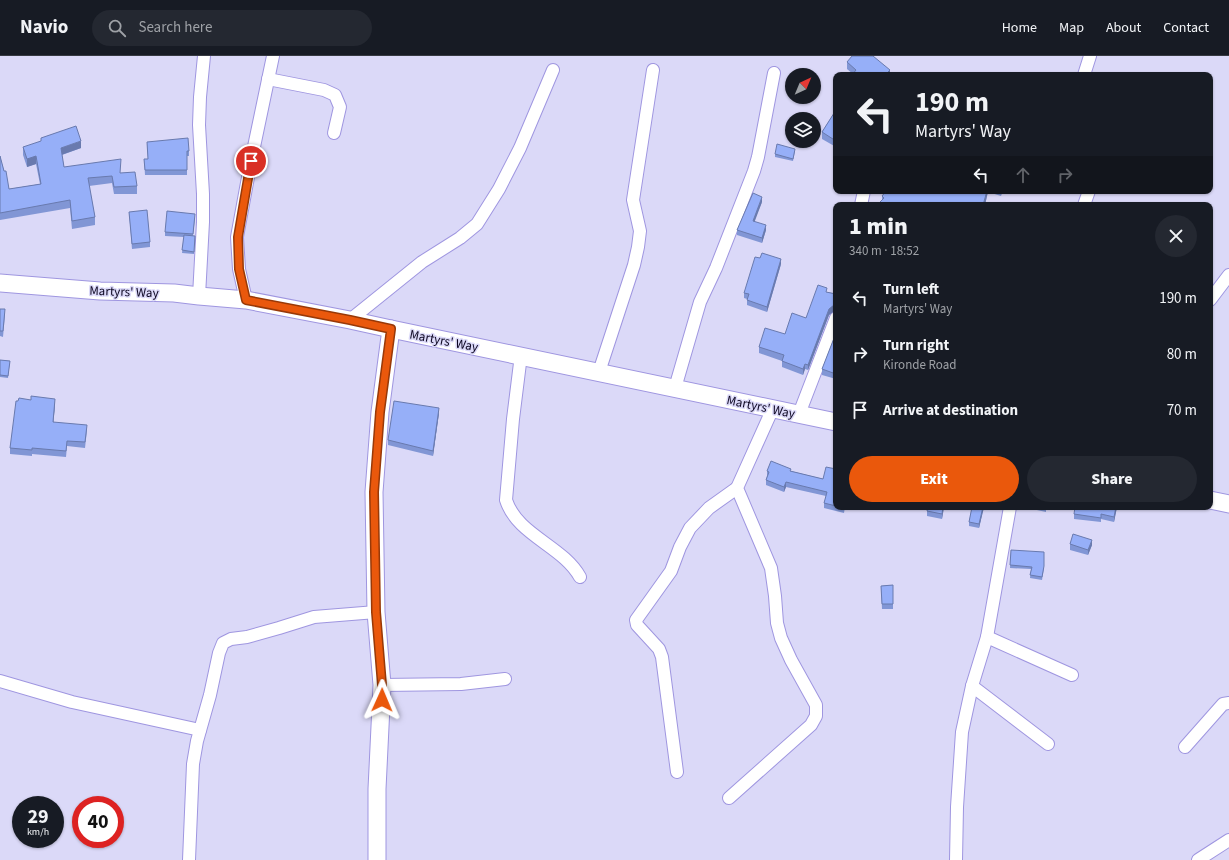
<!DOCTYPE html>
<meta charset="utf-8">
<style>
body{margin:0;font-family:"Source Sans 3",sans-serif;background:#242831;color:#f1f3f6;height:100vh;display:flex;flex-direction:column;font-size:15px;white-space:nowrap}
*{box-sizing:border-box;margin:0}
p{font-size:13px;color:#9ea1a6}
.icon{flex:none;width:22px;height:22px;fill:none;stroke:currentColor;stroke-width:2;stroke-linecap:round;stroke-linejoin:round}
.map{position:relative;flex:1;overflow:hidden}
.drawer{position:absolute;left:833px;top:146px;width:380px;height:308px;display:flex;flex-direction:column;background:#171b24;border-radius:8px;box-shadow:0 1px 3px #0004}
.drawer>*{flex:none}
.top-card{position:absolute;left:833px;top:16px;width:380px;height:122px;border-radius:8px;box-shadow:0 1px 3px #0004;background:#171b24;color:#f1f3f6;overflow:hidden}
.needle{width:26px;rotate:44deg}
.fabs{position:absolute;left:785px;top:12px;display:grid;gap:8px}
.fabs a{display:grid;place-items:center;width:36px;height:36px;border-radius:50%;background:#171b24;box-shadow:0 1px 3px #0004;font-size:20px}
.speed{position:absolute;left:12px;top:740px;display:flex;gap:8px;font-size:20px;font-weight:700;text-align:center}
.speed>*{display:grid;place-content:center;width:52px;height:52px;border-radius:50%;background:#171b24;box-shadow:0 1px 3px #0004;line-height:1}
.speed small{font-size:10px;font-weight:400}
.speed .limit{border:6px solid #d22;background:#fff;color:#111}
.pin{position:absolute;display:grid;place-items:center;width:34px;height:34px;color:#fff;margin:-17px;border:2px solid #fff;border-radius:50%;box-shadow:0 1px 4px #0007}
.me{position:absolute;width:44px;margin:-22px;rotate:1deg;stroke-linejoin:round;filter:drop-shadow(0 0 3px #0008)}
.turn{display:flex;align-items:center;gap:14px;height:84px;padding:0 16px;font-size:18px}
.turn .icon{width:52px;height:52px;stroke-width:2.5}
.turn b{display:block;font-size:28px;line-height:34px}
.lanes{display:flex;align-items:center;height:38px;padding:0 16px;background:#0003;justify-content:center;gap:20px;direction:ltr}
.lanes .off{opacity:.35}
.round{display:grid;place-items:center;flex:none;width:42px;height:42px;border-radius:21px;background:#242831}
.head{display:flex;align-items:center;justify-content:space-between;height:68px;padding:0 16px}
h1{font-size:24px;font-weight:800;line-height:30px}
.button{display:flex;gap:8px;margin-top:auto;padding:8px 16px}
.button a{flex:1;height:46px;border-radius:24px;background:#ea580c;color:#fff;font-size:16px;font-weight:800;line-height:46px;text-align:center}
.button a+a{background:#242831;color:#f1f3f6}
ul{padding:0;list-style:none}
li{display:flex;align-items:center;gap:12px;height:56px;padding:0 16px}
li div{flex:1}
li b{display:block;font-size:15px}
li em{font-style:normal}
header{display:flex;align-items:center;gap:24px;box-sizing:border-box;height:56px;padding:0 20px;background:#171b24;border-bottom:1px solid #363941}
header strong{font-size:19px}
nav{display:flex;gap:22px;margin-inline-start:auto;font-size:14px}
.search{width:280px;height:36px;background:#242831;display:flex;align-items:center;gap:10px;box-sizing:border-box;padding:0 14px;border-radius:22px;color:#9ea1a6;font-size:15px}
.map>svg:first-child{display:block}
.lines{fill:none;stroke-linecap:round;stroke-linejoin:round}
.street-casing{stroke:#9f96e0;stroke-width:14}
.secondary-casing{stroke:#9f96e0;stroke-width:19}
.street{stroke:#fff;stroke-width:12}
.secondary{stroke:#fff;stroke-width:17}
.wall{fill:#8196d5}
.shaded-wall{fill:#697aae}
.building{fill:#96aff8;stroke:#697aae}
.route-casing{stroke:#983908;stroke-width:10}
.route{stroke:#ea580c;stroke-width:7}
.labels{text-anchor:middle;stroke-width:3;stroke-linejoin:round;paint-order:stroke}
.street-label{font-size:13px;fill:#0c0621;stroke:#dbd9f8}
</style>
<header>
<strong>Navio</strong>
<div class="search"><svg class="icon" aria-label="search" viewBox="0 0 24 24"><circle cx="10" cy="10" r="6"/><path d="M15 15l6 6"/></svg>Search here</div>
<nav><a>Home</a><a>Map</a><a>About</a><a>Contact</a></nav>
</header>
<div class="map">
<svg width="1229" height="804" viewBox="0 0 1229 804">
<rect width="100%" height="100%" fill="#dbd9f8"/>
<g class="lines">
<defs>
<g id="street">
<path d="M1084,19L1090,0"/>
<path d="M268,23L324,34L335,39L340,51L334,77"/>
<path d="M861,149L864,135"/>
<path d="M1084,149L1089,135"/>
<path d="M199,240L203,166V138L199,69L200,41L204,0"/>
<path d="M246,244L239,213L237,181L251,105L273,0"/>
<path d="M1210,244L1229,219"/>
<path d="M350,264L422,206L460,182L477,168L499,133L520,92L553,14"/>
<path d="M521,299L513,363L506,444C517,479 563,490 580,521"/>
<path d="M599,316L634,209L638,191L640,175L633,144L653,14"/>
<path d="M675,332L700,246L716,212L754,115L758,101L774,17"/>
<path d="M799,358L836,262"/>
<path d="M987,581L1072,619"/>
<path d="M0,625L72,646L200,674"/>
<path d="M382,629L461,628L505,623"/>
<path d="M972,630L1048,688"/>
<path d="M1185,691L1223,648L1229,647"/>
<path d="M677,716L662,601L659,593L637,569L636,564L671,515L680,491L690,472L709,452L737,432"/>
<path d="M729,742L811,669L816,660V649L791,604L781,582L777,567L775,540L771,512L737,432L773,352"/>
<path d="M189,804L193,708L197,685L210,639L219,597L223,587L231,583L247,581L279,572L314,561L376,556"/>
<path d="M956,804L957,751L962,676L972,630L987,581L1010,451"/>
<path d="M1198,804L1229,784"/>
</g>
<g id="secondary">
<path d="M0,227L100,235L174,237L199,240L246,244L350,264L391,273L836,366"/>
<path d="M1210,444L1229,448"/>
<path d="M377,804V733L382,629L376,556L374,436L380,356L391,273"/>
</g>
</defs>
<use href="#street" class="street-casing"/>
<use href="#secondary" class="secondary-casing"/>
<use href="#street" class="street"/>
<use href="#secondary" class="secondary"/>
</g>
<g class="wall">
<path d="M847,6L890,19L853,18L847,13Z"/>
<path d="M836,37V47L835,46V39Z"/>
<path d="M836,54V91L822,83V76Z"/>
<path d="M147,86L189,95V100H187V119H145L144,103H148Z"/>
<path d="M23,91L81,92L62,99L64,111L121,117L137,130V138H114L112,127L89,130L95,161V169L72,173L70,152L0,164V100L9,133L40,128L36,108L27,111L23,99Z"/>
<path d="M795,95L793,105L775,101V98Z"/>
<path d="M886,135H1003L1001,140L988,136L985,149H878V148L882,144V140Z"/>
<path d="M762,146L754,165L766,174L762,187L737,179V174Z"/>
<path d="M129,156L150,186V191L132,193Z"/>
<path d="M195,162L193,180H195L194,198L182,197L184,181L165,180V176Z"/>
<path d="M781,208L767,256L747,249V243L744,242V237Z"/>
<path d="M827,236L836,238V255H834L829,259L808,314L805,313L803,319L782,311V305L759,297V291L785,278L806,262Z"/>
<path d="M0,253L5,258L3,281L0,280Z"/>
<path d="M836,277V323L822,319V313Z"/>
<path d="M0,304L10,305L8,322L0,321Z"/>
<path d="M55,349L53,366L87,374L85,392L67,390L66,401L32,398V400L10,398V392Z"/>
<path d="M439,357L433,400L388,389V384Z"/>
<path d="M836,413V451H845L844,457L824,452V447L826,440L786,431L784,436L766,429V424L767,420V415H791L823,423Z"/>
<path d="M944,451L942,463L927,460V455Z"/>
<path d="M972,451H984L979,472L969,470V466Z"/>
<path d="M1023,451H1046V456Z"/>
<path d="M1117,451L1114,466L1101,463V466L1074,463V458Z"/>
<path d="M1070,488L1092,489L1088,499L1070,494Z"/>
<path d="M1011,494L1044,512L1042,524L1030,522L1031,513L1010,512Z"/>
<path d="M893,529V553H882L881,530Z"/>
</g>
<g class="shaded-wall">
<path d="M890,14V19H885Z"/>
<path d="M81,85V92L61,99V92Z"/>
<path d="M36,100V108L27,111V103Z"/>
<path d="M987,135H988L985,149H983Z"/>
<path d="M762,141V146L753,170V165Z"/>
<path d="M766,169V174L762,187V182Z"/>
<path d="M781,203V208L767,256V251Z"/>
<path d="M834,249V255L829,259L808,314V309L829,253Z"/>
<path d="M805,308V313L803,319V313Z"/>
<path d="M55,343V349L53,371V366Z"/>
<path d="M439,352V357L433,400V395Z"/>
<path d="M786,426V431L784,436V431Z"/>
<path d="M943,451H944L942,463V458Z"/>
<path d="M983,451H984L979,472V468Z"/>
<path d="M1116,451H1117L1114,466V461Z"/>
<path d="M1092,484V489L1088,499V494Z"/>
</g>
<g class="building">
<path d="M852,0H873L890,14L885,19H852L856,14L847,6Z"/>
<path d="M836,54V85L822,76Z"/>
<path d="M76,70L81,85L61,92L64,111L121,103L120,117L135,116L137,130L114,131L112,120L88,122L95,161L72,165L70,144L0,157V100L4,115H6L9,133L41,128L36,100L27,103L23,91L41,85V82Z"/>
<path d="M188,82L189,95H187V114H145L144,103H148L147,86Z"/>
<path d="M777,88L795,93L793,103L775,98Z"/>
<path d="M886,135H987L983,149H879L878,148L884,142L882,140Z"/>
<path d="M753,137L762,141L753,165L766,169L762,182L737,174Z"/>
<path d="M147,154L150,186L132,188L129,156Z"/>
<path d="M167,155L195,158L193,178L165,176Z"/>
<path d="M184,179L195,180L194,196L182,194Z"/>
<path d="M762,197L781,203L767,251L747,244L749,238L744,237L755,201L760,202Z"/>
<path d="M818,229L827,232L826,236L836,238V249H834L829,253L808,309L805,308L803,313L782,305L784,299L759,291L765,272L785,278L792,257L806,262Z"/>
<path d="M0,253H5L3,275H0Z"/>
<path d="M836,277V318L822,313Z"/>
<path d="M0,304L10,305L8,320L0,319Z"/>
<path d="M31,340L55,343L53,366L87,369L85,386L67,385L66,395L32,392V394L10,392L16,345H18L19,342L31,344Z"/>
<path d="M394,345L439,352L433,395L388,384Z"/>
<path d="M771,405L791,413L790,415L823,423L826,411L836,413V450L824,447L827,436L786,426L784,431L766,424L769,416L767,415Z"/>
<path d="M928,451H943L942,458L927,455Z"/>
<path d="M972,451H983L979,468L969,466Z"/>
<path d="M1075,451H1116L1114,461L1101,458V462L1074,458Z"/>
<path d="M1073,478L1092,484L1088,494L1070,488Z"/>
<path d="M1011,494L1044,496V510L1042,521L1030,519L1032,511L1010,509Z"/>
<path d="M893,529V548H882L881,530Z"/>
</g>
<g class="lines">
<defs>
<path id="route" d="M251,105L238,181L239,213L246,244L350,264L391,273L380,356L374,436L376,556L382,629V644"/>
</defs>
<use href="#route" class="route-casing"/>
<use href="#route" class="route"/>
</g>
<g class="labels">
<g class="street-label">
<text transform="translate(124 235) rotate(2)" y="5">Martyrs' Way</text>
<text transform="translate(444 284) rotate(11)" y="5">Martyrs' Way</text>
<text transform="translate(761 350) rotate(12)" y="5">Martyrs' Way</text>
</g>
</g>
</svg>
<div class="fabs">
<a><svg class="needle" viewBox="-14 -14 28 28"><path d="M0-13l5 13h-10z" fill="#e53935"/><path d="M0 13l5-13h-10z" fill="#9ea1a6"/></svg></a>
<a><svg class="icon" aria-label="layers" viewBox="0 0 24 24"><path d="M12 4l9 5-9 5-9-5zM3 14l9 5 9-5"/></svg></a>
</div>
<div class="speed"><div>29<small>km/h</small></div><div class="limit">40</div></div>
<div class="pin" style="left:251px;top:105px;background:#d93025"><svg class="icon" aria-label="arrive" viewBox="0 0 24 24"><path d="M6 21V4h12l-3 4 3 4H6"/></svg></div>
<svg class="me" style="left:382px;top:644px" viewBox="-20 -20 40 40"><path d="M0-17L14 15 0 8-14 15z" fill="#ea580c" stroke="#fff" stroke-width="4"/></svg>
<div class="top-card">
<div class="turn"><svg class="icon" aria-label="left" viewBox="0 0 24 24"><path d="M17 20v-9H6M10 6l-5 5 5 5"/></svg><div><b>190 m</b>Martyrs' Way</div></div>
<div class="lanes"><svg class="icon" aria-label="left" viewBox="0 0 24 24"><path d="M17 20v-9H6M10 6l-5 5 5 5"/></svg><svg class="icon off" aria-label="ahead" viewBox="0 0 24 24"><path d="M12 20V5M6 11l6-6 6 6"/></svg><svg class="icon off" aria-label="right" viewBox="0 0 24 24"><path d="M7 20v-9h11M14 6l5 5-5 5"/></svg></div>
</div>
<section class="drawer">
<div class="head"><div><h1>1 min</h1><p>340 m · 18:52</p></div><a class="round"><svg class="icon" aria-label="close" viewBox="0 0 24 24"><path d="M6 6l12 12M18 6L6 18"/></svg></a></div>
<ul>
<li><svg class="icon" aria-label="left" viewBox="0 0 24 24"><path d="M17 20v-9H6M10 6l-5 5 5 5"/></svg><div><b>Turn left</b><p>Martyrs' Way</p></div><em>190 m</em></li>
<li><svg class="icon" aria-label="right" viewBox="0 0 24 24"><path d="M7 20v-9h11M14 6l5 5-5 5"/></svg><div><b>Turn right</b><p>Kironde Road</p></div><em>80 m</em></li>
<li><svg class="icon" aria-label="arrive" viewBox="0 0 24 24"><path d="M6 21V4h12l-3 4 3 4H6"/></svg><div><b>Arrive at destination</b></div><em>70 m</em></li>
</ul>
<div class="button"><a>Exit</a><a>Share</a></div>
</section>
</div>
